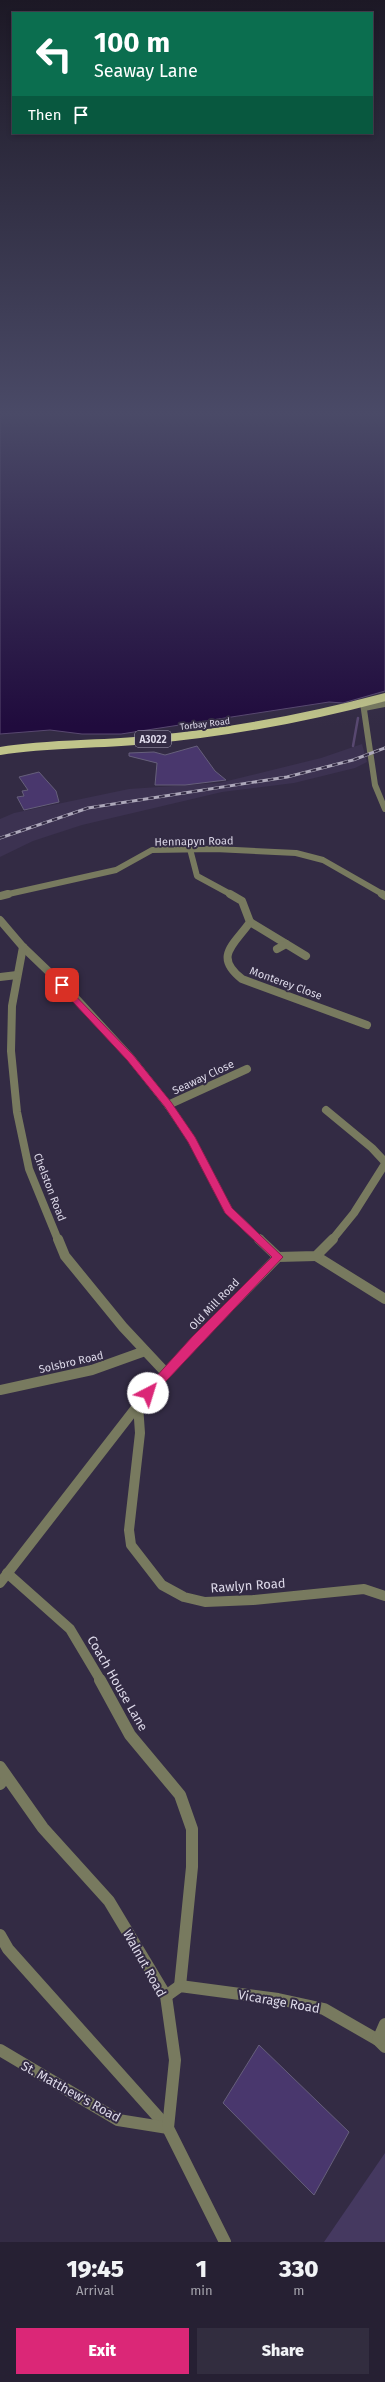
<!DOCTYPE html>
<style>
body{margin:0;font-family:"Fira Sans",sans-serif;background:#322d3f;color:#f1f3f6;height:100vh;display:flex;flex-direction:column;font-size:15px;white-space:nowrap}
*{box-sizing:border-box;margin:0}
p{font-size:13px;color:#a4a3ac}
.icon{flex:none;width:22px;height:22px;fill:none;stroke:currentColor;stroke-width:2;stroke-linecap:round;stroke-linejoin:round}
.map{position:relative;height:2242px;overflow:hidden}
.sheet{display:flex;flex-direction:column;background:#262033;flex:1}
.sheet>*{flex:none}
.guide{position:absolute;left:12px;top:12px;width:361px;height:122px;border-radius:0px;box-shadow:0 2px 6px #0003,0 0 0 1px #423e4e;background:#0b6e4f;color:#fff;overflow:hidden}
.pin{position:absolute;display:grid;place-items:center;width:34px;height:34px;color:#fff;margin:-17px;border-radius:8px;box-shadow:0 2px 6px #0006}
.me{position:absolute;width:44px;margin:-22px;rotate:40deg;stroke-linejoin:round;filter:drop-shadow(0 0 3px #0008)}
.turn{display:flex;align-items:center;gap:14px;height:84px;padding:0 16px;font-size:18px}
.turn .icon{width:52px;height:52px;stroke-width:2.5}
.turn b{display:block;font-size:28px;line-height:34px}
.then{display:flex;align-items:center;height:38px;padding:0 16px;background:#0003;gap:8px;font-size:15px}
.eta{display:flex;justify-content:space-evenly;align-items:center;height:68px;text-align:center}
.eta b{font-size:24px;font-weight:800;line-height:28px}
.button{display:flex;gap:8px;margin-top:auto;padding:8px 16px}
.button a{flex:1;height:46px;border-radius:0px;background:#db2777;color:#fff;font-size:16px;font-weight:800;line-height:46px;text-align:center}
.button a+a{background:#322d3f;color:#f1f3f6}
.map>svg:first-child{display:block}
.built{fill:#3c3251}
.green{fill:#453960}
.water{fill:#200b3d;stroke:#584870}
.lines{fill:none;stroke-linecap:round;stroke-linejoin:round}
.stream{stroke:#584870;stroke-width:2.5}
.building{fill:#49376d;stroke:#665f7b}
.minor-far3{stroke:#787a5f;stroke-width:6}
.minor-far2{stroke:#787a5f;stroke-width:8}
.minor-far1{stroke:#787a5f;stroke-width:10}
.minor{stroke:#787a5f;stroke-width:12}
.tertiary-far1{stroke:#787a5f;stroke-width:6}
.tertiary{stroke:#787a5f;stroke-width:12}
.primary{stroke:#c0c48a;stroke-width:8}
.rail-casing{stroke:#ada8ba;stroke-width:3}
.rail{stroke:#332b44;stroke-width:2;stroke-dasharray:5.5;stroke-linecap:butt}
.route{fill:#db2777;stroke:#8e194d}
.labels{text-anchor:middle;stroke-width:4;stroke-linejoin:round;paint-order:stroke}
.far-street-label{font-size:9px;fill:#dcd8e8;stroke:#332b44}
.shield{fill:#332b44;stroke:#a9a4b7;stroke-width:1}
.shield-label{font-size:10px;font-weight:bold;fill:#dcd8e8}
.street-label{font-size:11px;fill:#dcd8e8;stroke:#332b44}
.near-street-label{font-size:13px;fill:#dcd8e8;stroke:#332b44}
</style>
<div class="map">
<svg width="385" height="2242" viewBox="0 0 385 2242">
<rect width="100%" height="100%" fill="#332b44"/>
<path class="built" d="M362,744L367,762L355,768L294,783L222,792L82,825L33,841L0,857V819L14,813L129,789L219,783L321,758Z"/>
<path class="green" d="M385,2153V2242H324Z"/>
<path class="water" d="M0,413H385V691L343,703L329,702L121,734H82L50,730L0,734Z"/>
<g class="lines">
<path class="stream" d="M353,746L358,718"/>
</g>
<g class="building">
<path d="M197,746L215,771L226,780L185,785H155L157,763L129,756V753L154,752L165,755Z"/>
<path d="M39,772L56,791L59,802L24,810L17,797L24,796L22,791L28,790L19,777Z"/>
<path d="M259,2045L349,2132L314,2195L223,2103Z"/>
</g>
<g class="lines">
<g class="minor-far3">
<path d="M190,849L197,876L232,895"/>
<path d="M4,895L116,870L152,850L215,849L296,853L323,860L384,895"/>
</g>
<g class="minor-far2">
<path d="M230,894L242,901L250,922C234,945 213,956 242,979L367,1025"/>
<path d="M382,894L385,896"/>
<path d="M0,896L8,894"/>
<path d="M0,920L23,947L72,994L130,1057L168,1105L192,1140L229,1211L260,1240"/>
<path d="M250,922L306,956"/>
<path d="M23,947L12,1006L11,1051L17,1112L29,1169L58,1240"/>
<path d="M277,949L286,944"/>
<path d="M0,977L17,975"/>
<path d="M168,1105L247,1069"/>
<path d="M326,1110L372,1148L385,1162"/>
<path d="M332,1240L354,1213L385,1164"/>
</g>
<g class="minor-far1">
<path d="M58,1239L65,1256L123,1327L166,1373"/>
<path d="M259,1239L278,1257"/>
<path d="M316,1256L385,1299"/>
<path d="M0,1390L92,1370L145,1351"/>
<path d="M138,1405L140,1433L129,1530L131,1545L162,1585L184,1597L205,1602L253,1600L364,1589L385,1596"/>
<path d="M7,1573L70,1629L101,1681"/>
<path d="M0,1583L138,1405L196,1341L278,1257L316,1256L333,1239"/>
</g>
<g class="minor">
<path d="M100,1680L130,1735L180,1795L192,1829V1867L180,1986"/>
<path d="M0,1784L5,1777"/>
<path d="M0,1935L8,1949L168,2128"/>
<path d="M166,1996L180,1986L278,1999L324,2009L378,2040L385,2047"/>
<path d="M378,2040L385,2024"/>
<path d="M0,2050L118,2120L168,2128"/>
</g>
<g class="tertiary-far1">
<path d="M363,703L375,785L385,809"/>
<path d="M364,708L385,704"/>
</g>
<path class="tertiary" d="M0,1767L43,1828L109,1901L166,1996L175,2060L168,2128L225,2242"/>
<path class="primary" d="M0,751C48,743 97,745 146,740C227,733 306,718 385,697"/>
<defs>
<path id="rail" d="M0,838L88,808L287,777L353,760L385,748"/>
</defs>
<use href="#rail" class="rail-casing"/>
<use href="#rail" class="rail"/>
</g>
<linearGradient id="sky" x2="0" y2="1"><stop stop-color="#1c1825"/><stop offset="0.57" stop-color="#4a4a67"/><stop offset="1" stop-color="#4a4a67" stop-opacity="0"/></linearGradient>
<rect width="385" height="726" fill="url(#sky)"/>
<path class="route" d="M62,982L133,1055L171,1102L195,1137L232,1208L283,1257L152,1396L148,1398L145,1396V1389L192,1337L272,1257L225,1213L188,1142L165,1107L127,1060L59,987V983Z"/>
<g class="labels">
<g class="far-street-label">
<text transform="translate(205 724) rotate(-7)" y="3">Torbay Road</text>
</g>
<rect class="shield" x="135" y="731" width="36" height="16" rx="3"/>
<g class="shield-label">
<text x="153" y="743">A3022</text>
</g>
<g class="street-label">
<text transform="translate(194 841) rotate(-1)" y="4">Hennapyn Road</text>
<text transform="translate(286 983) rotate(20)" y="4">Monterey Close</text>
<text transform="translate(203 1077) rotate(-25)" y="4">Seaway Close</text>
<text transform="translate(50 1187) rotate(69)" y="4">Chelston Road</text>
<text transform="translate(214 1304) rotate(-46)" y="4">Old Mill Road</text>
<text transform="translate(71 1362) rotate(-13)" y="4">Solsbro Road</text>
</g>
<g class="near-street-label">
<text transform="translate(248 1585) rotate(-4)" y="5">Rawlyn Road</text>
<text transform="translate(118 1683) rotate(60)" y="5">Coach House Lane</text>
<text transform="translate(145 1963) rotate(61)" y="5">Walnut Road</text>
<text transform="translate(279 2001) rotate(10)" y="5">Vicarage Road</text>
<text transform="translate(71 2091) rotate(29)" y="5">St. Matthew's Road</text>
</g>
</g>
</svg>
<div class="pin" style="left:62px;top:985px;background:#d93025"><svg class="icon" aria-label="arrive" viewBox="0 0 24 24"><path d="M6 21V4h12l-3 4 3 4H6"/></svg></div>
<svg class="me" style="left:148px;top:1393px" viewBox="-20 -20 40 40"><circle r="19" fill="#fff"/><path d="M0-13L10 11 0 6-10 11z" fill="#db2777"/></svg>
<div class="guide">
<div class="turn"><svg class="icon" aria-label="left" viewBox="0 0 24 24"><path d="M17 20v-9H6M10 6l-5 5 5 5"/></svg><div><b>100 m</b>Seaway Lane</div></div>
<div class="then">Then<svg class="icon" aria-label="arrive" viewBox="0 0 24 24"><path d="M6 21V4h12l-3 4 3 4H6"/></svg></div>
</div>
</div>
<section class="sheet">
<div class="eta">
<div><b>19:45</b><p>Arrival</p></div>
<div><b>1</b><p>min</p></div>
<div><b>330</b><p>m</p></div>
</div>
<div class="button"><a>Exit</a><a>Share</a></div>
</section>
